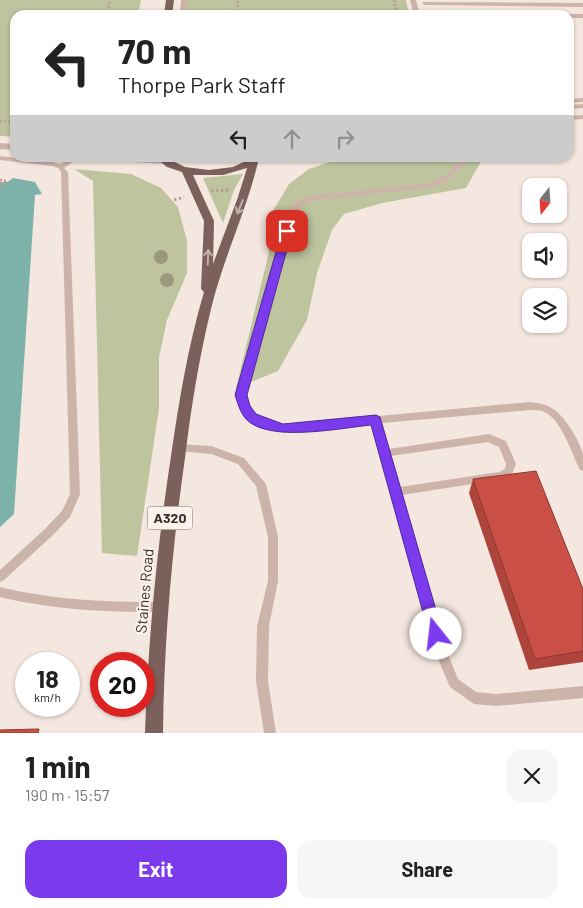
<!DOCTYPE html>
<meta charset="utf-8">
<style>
body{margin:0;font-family:Barlow,sans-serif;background:#f6f6f6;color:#222;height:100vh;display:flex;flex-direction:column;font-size:19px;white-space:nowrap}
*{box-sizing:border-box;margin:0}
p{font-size:16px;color:#767676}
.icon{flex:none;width:28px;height:28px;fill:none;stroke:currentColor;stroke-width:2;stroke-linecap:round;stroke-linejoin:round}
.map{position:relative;height:733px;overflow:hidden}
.side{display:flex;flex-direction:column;background:#fff;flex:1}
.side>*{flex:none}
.guide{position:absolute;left:10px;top:10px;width:564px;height:152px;border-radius:15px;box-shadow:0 1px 4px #0004;background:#fff;color:#222;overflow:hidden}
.needle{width:32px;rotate:197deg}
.fabs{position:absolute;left:522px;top:178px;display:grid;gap:10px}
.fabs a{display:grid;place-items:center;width:45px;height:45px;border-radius:10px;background:#fff;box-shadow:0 1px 4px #0004;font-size:25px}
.speed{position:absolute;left:15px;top:652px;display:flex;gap:10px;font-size:25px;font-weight:700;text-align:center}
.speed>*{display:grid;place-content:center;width:65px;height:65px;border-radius:50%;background:#fff;box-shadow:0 1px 4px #0004;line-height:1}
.speed small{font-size:12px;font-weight:400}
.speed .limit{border:8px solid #d22;background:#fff;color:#111}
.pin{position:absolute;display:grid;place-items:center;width:42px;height:42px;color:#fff;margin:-21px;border-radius:10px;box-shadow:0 2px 8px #0006}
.me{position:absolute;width:55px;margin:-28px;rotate:344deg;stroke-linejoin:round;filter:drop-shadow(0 0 4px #0008)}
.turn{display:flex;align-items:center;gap:18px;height:105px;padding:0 25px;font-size:22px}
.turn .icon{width:65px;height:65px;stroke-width:2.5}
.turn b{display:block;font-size:35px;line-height:42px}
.lanes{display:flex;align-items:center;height:48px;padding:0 25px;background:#0003;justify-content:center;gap:25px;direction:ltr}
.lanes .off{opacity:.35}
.round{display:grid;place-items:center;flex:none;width:52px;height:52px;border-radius:15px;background:#f6f6f6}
.summary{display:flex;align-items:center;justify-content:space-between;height:85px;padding:0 25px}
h1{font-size:30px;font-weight:700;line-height:38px}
.cta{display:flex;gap:10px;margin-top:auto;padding:10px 25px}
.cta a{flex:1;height:58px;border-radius:15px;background:#7c3aed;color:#fff;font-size:20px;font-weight:700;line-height:58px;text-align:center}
.cta a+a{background:#f6f6f6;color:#222}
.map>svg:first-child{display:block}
.green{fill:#bec49e}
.water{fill:#7db2ab}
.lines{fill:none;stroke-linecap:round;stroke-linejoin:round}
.path-far1{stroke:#b99e94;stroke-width:2.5;stroke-dasharray:2 2;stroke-linecap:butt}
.path{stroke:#b99e94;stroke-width:3;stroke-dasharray:2.5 2.5;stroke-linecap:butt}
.service{fill:#cdb4aa;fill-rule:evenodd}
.minor{fill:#cdb4aa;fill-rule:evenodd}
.primary{fill:#7c605b;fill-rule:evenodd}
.tree{fill:#9a997d}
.wall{fill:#ae453d}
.building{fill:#ca5047;stroke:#8d3832}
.oneway{stroke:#c2b0ab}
.route{fill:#7c3aed;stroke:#51269a}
.labels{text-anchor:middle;stroke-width:4;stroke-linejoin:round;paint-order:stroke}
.shield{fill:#fbf2ec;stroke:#746764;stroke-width:1}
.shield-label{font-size:14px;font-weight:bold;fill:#3a2c2a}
.street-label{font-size:15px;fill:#3a2c2a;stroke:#fbf2ec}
</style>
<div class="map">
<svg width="583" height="733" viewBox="0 0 583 733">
<rect width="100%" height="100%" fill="#f4e7df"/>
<g class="green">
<path d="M0,0H141L138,15H15V137L0,136Z"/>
<path d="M184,0H406L409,15H183Z"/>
<path d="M356,158H483L466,188L382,203L344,214L332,230L317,273L307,320L278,371L236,388L268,256L273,211L289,184L309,169L336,160Z"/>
<path d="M74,169L131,174L161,188L178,207L187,241V273L167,320L159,357V408L137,556L102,553L93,181Z"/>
<path d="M243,174L234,190L223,223L203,178Z"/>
</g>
<path class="water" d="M13,178L35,182L42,194L35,195L14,514L0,527V182H7Z"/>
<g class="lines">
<g class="path-far1">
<path d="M394,0L397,15"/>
<path d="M105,15L111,0"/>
<path d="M237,15L238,0"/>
<path d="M0,121L15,122"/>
<path d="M0,180L6,181L4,184"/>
</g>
<g class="path">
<path d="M0,189L4,183"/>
<path d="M211,191L229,190"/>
<path d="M174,200L184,197"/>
</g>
<g class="service">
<path d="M181,0H187L186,15H180Z"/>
<path d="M410,0H416L420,15H414Z"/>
<path d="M423,2L583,3V7L425,5L422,3Z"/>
<path d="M569,14H583V18H569V15H567Z"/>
<path d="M583,98V102L569,103V99Z"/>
<path d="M583,104V108L569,109V105Z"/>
<path d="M583,115V119L569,120V116Z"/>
<path d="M0,156L53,162L60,164L72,158H79L64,168L68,172L80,494L70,517L53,535L4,580L0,582V570L45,529L62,511L70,494L61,172L58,168L52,166L0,160Z"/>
<path d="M463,158H469C458,173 447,182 430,188L313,200L302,206L296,213L246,395C253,416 263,420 283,425L530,402C538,403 546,404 553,409C565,416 580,441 583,455C583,460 583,466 583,471L580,470C571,453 562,418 542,411C538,410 534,410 530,410L382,423L389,449L489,434L506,441L516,464L512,474L504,479L402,495L447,652L458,679L476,692L496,694L583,686V698L496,706L474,704L450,687L435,652L373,424L283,433L264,427L253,422L244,413L236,395L288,213L296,202L311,196L426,184L447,174ZM488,442L499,447L506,464L505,469L499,472L400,487L391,456Z"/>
<path d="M179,444L211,446L244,458L266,484L278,537V581L269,626L268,681L276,733H264L256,681L257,626L268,581V537L256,486L238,464L211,454L176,451L174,448L176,445Z"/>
<path d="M0,587C53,600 106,602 160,602L164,603L165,607L164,611L160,612C106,612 53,610 0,597Z"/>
</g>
<g class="minor">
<path d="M0,143L15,144V150L0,149Z"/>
<path d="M113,158L167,159L169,161L164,164L118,161Z"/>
</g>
<g class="primary">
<path d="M166,0H174L172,15H164Z"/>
<path d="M156,158H167L185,167L209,170L233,167L252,158H263L258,162C246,212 223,259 211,309C199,358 191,408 185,458C172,549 164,641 163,733H145C148,640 157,548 171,456C179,401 188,346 204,292L201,289L204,221L182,172L167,167ZM247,168L238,197L213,264L214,221L193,175H223Z"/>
</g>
</g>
<g class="tree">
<circle cx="161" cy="257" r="7"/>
<circle cx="167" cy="280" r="7"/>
</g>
<path class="wall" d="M473,479L583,589V662L529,670L469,493Z"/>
<g class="building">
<path d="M536,471L583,589V651L535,659L473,479Z"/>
<path d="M39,729L38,733H0V730Z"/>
</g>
<defs><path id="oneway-shaft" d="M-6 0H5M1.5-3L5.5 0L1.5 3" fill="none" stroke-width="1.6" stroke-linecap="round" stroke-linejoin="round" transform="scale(1.25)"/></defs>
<g class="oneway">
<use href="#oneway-shaft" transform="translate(240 207) rotate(112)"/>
<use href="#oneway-shaft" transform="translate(208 257) rotate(-88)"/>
</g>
<path class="route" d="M287,228L292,231L247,395L250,406L256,414L283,424L376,415L380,417L443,634L441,639L436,641L431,639L429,634L371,425C341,428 268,443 246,419C240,412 238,404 235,395L282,231Z"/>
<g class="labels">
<rect class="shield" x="147.5" y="506.5" width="45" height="23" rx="4"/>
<g class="shield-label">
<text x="170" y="523">A320</text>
</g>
<g class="street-label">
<text transform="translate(145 591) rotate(-85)" y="5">Staines Road</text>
</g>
</g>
</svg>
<div class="fabs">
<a><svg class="needle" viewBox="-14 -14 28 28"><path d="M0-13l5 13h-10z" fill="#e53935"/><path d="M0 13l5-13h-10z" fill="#767676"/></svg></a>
<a><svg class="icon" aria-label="sound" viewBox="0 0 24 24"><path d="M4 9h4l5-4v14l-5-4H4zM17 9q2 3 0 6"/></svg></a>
<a><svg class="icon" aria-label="layers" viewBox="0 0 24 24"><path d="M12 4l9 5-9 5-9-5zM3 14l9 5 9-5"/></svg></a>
</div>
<div class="speed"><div>18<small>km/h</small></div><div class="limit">20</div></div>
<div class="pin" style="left:287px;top:231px;background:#d93025"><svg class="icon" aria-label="arrive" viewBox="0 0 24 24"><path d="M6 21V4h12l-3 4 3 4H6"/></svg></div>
<svg class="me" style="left:436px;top:634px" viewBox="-20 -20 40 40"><circle r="19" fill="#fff"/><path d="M0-13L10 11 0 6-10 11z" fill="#7c3aed"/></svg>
<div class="guide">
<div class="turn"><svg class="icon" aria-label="left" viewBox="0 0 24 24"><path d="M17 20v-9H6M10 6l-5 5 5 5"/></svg><div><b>70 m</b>Thorpe Park Staff</div></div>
<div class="lanes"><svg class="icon" aria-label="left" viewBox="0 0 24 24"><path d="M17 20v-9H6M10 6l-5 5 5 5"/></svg><svg class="icon off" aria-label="ahead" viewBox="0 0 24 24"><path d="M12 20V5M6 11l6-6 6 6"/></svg><svg class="icon off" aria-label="right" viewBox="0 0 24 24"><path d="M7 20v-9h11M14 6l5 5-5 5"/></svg></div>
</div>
</div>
<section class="side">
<div class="summary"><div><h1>1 min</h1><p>190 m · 15:57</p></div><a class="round"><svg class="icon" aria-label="close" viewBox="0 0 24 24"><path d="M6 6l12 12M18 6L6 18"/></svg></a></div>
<div class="cta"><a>Exit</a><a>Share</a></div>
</section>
